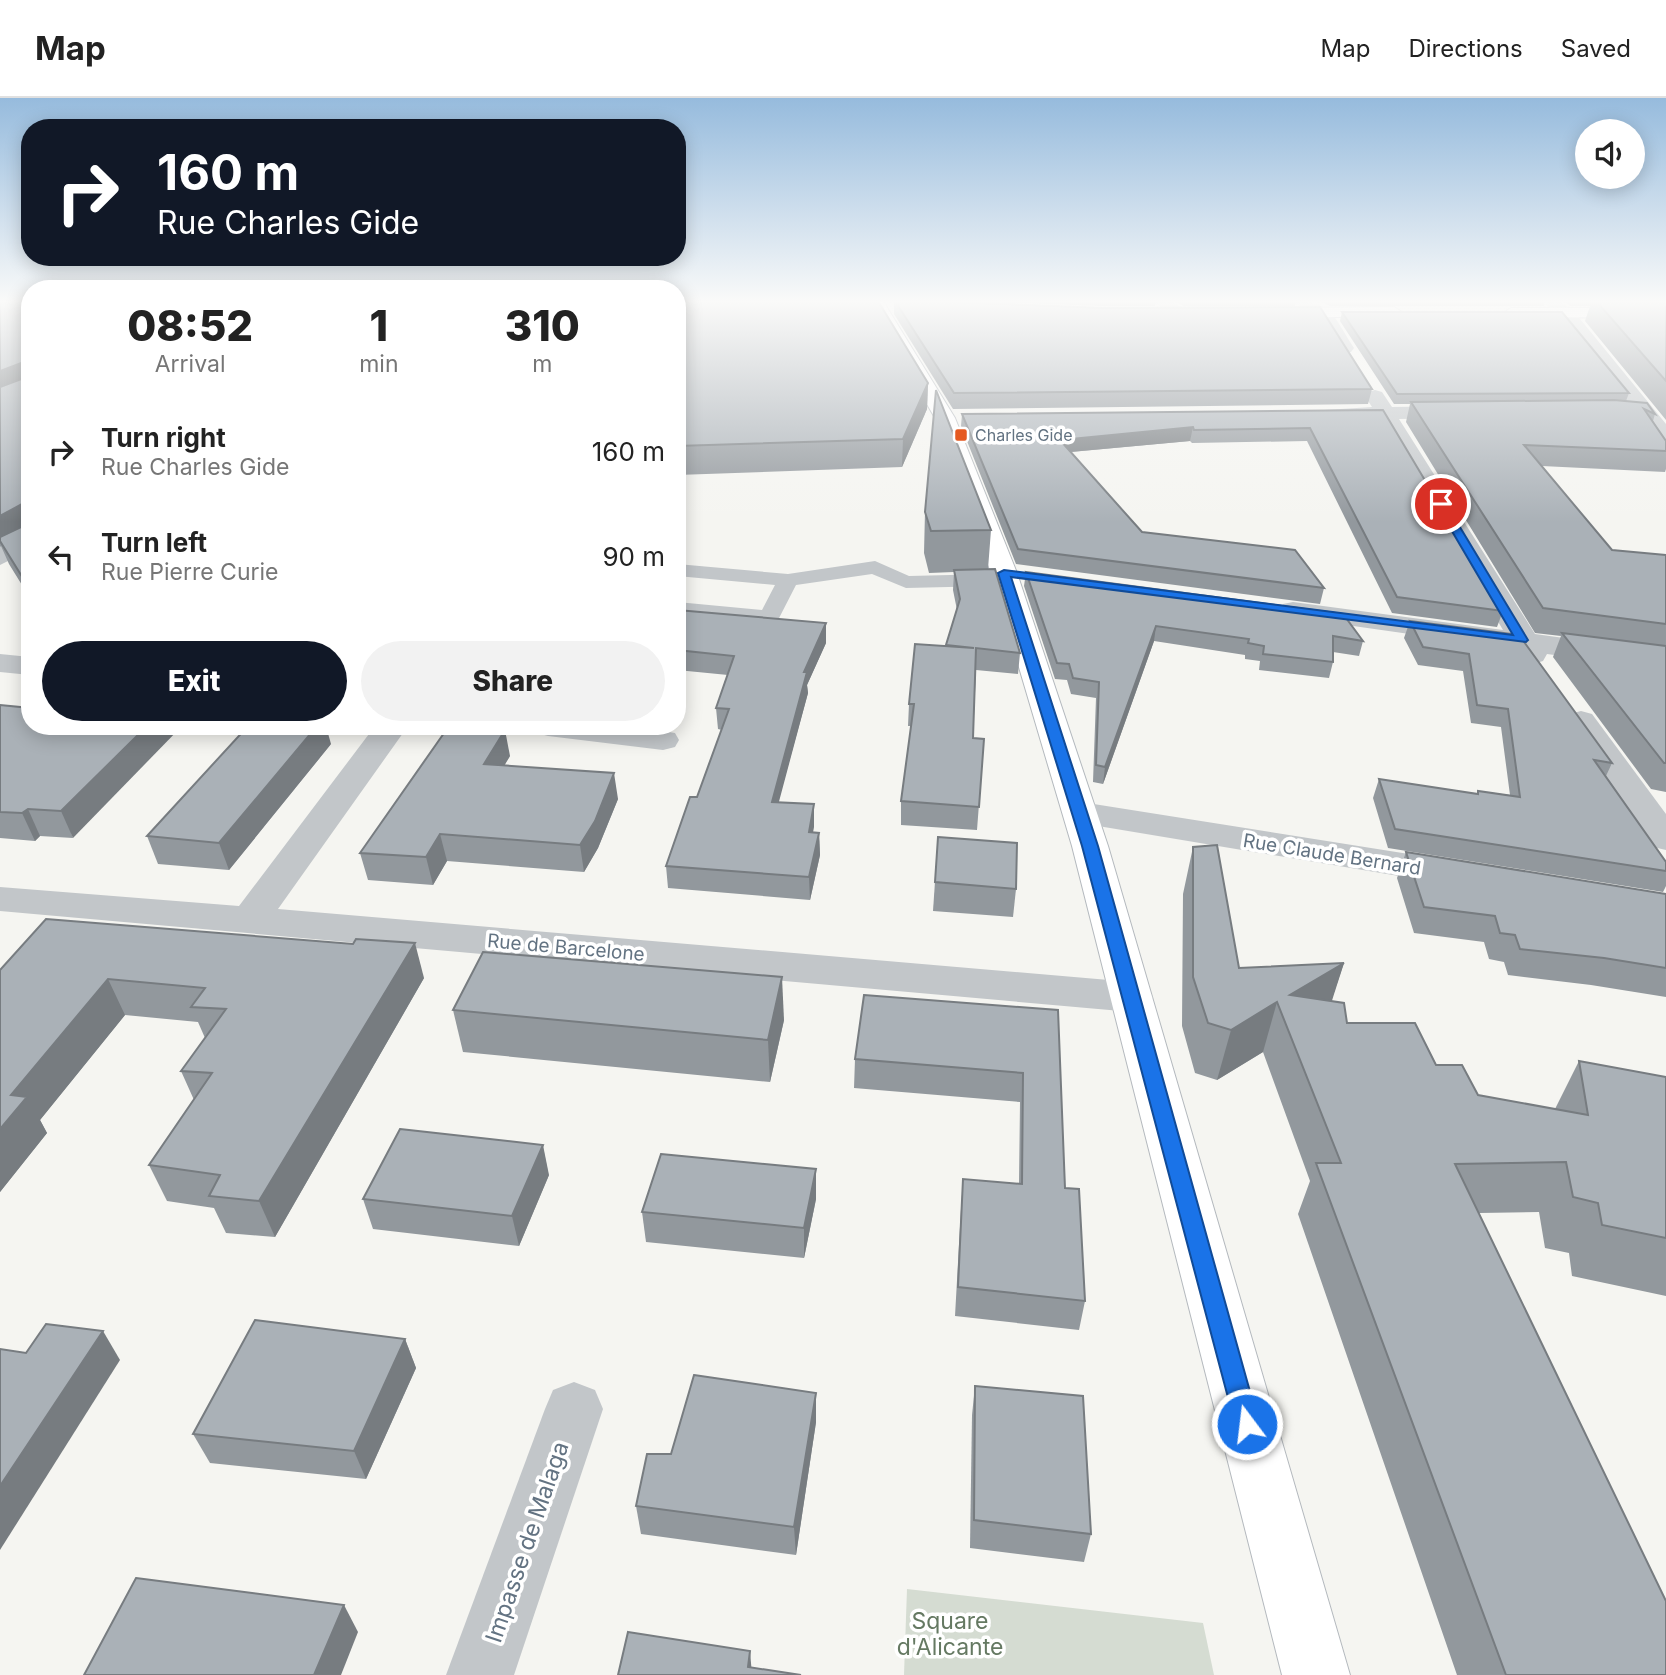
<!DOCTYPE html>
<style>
body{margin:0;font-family:Inter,sans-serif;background:#f2f2f2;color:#222;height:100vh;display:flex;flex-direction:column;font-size:26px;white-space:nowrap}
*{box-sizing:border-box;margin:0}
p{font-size:23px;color:#767676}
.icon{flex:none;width:38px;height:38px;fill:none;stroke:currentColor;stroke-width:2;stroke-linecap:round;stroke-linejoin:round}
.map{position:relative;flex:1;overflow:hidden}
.details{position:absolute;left:21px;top:182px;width:665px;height:455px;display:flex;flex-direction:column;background:#fff;border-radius:28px;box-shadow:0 4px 18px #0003}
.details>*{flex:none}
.banner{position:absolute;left:21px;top:21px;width:665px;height:147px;border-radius:28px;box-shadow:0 4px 18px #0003;background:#111827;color:#fff;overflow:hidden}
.fabs{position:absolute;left:1575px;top:21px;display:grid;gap:14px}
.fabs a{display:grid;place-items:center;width:70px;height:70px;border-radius:50%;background:#fff;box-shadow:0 4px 18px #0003;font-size:35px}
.pin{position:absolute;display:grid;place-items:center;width:60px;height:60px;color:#fff;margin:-30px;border:4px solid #fff;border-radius:50%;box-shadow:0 2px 7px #0007}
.me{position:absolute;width:77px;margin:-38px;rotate:345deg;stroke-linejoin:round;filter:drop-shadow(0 0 5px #0008)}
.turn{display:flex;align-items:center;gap:24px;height:147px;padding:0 21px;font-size:32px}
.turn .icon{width:91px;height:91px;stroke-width:2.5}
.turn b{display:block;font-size:49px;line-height:60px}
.eta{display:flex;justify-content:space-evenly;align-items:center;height:119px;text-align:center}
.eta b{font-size:42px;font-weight:800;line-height:49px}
.action{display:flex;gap:14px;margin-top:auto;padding:14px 21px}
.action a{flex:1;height:80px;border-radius:42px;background:#111827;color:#fff;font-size:28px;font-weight:800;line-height:80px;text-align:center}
.action a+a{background:#f2f2f2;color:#222}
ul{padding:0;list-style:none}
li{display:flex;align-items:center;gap:21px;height:105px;padding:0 21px}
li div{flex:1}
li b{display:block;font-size:26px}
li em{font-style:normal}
header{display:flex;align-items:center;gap:42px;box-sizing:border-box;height:98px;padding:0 35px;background:#fff;border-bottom:2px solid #e0e0e0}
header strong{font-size:33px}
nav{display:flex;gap:38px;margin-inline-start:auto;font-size:24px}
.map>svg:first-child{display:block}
.green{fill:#d5dcd2}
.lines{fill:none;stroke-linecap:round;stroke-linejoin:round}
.secondary-casing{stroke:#b4b9be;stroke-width:2}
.lane{fill:#c2c6c9;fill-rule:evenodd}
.street{fill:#c2c6c9;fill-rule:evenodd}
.secondary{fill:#fff;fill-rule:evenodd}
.wall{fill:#92989d}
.shaded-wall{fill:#777c80}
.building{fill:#aab1b7;stroke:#777c80;stroke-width:2}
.route{fill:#1a73e8;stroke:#114b97;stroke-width:2}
.poi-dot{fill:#e55920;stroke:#fff;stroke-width:2.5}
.labels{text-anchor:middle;stroke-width:7;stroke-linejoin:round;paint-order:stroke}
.far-poi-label{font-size:16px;fill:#637382;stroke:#fff;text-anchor:start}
.street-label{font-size:19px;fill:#637382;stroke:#fff}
.near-street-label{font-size:23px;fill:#637382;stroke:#fff}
.near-park-label{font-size:23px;fill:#657962;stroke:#fff}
</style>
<header>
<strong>Map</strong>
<nav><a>Map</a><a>Directions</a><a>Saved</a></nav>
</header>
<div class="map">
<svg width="1666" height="1577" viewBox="0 0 1666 1577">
<rect width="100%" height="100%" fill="#f5f5f1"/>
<path class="green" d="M907,1491L1203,1525L1214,1577H904Z"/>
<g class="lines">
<defs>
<g id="secondary">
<path d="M867,203H883L955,320L1017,475L1108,748L1350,1577H1282L1072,748L991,475L935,320Z"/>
<path d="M1394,209L1402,214L1400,218L1269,220L1261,215L1269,210Z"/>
<path d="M1511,210H1666V220L1505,219L1503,215Z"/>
</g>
</defs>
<use href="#secondary" class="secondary-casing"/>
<path class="lane" d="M875,463L909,478L991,476L998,478L1001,482L998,486L991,488L906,490L872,476L796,487L777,524L769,526L677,516V504L762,512L775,487L677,478V466L788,476Z"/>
<g class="street">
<path d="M1151,203H1172L1188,215L1180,220Z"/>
<path d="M1291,203C1333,203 1333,218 1354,250L1351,254H1339L1316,217Z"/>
<path d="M1543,203H1561L1576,216L1666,326V346L1658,345L1564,224Z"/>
<path d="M1375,292L1382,294L1392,309L1460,308L1467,310L1470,314L1467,318L1460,320L1399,321L1535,536L1666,554V572L1547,556L1543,563L1533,566L1523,563L1515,551L1283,518L1279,512L1283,506L1293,504L1503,532L1379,321L1332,322L1325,320L1322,316L1325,312L1372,309L1365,298L1368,294Z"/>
<path d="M30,433V452L0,467V448Z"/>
<path d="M0,556L30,559V577L0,574Z"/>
<path d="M1581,613L1592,616L1666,716V752L1653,749L1565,623L1570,616Z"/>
<path d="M375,628H408L278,811L1132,884L1147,889L1153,899L1147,909L1132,914L0,813V789L239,808Z"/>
<path d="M532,628H631L675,635L679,642L675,649L663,652L548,638L537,635Z"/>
<path d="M1081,704L1453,763L1466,767L1472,775L1466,783L1453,787L1068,723L1063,715L1068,707Z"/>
<path d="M574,1284L595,1292L603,1311L514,1577H446L545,1311L553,1292Z"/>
</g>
<use href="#secondary" class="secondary"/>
</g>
<g class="wall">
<path d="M0,203H30V500L9,466L1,448L0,449Z"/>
<path d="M677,203L928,285L927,311L902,369L677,377Z"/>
<path d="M894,203H931L1372,291L1368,306L953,311L894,216Z"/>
<path d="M967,203H1156L1155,208H1100Z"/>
<path d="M1176,203H1296L1295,208H1183Z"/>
<path d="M1320,203H1545L1544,208H1330Z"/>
<path d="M1565,203H1666V322L1585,223L1590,208H1570Z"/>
<path d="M1342,214L1629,295L1626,303L1655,316L1653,323L1666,343V371L1665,374L1542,368L1612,452L1666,457V694L1651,691L1553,559L1561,538L1535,535L1406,324L1410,306H1394L1340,223Z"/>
<path d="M1383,312L1503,513L1497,529L1392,515L1307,343L1192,345L1190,343L1071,354L1142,434L1324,490L1320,506L1016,466L961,328L962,316Z"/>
<path d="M925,414L991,432L988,471L1020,555L1018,576L976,572L973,640L984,641L977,732L901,727V703L911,628H908L909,606L946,548L957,512L953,492L954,474L929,475L924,455Z"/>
<path d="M1026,474L1363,543L1359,558L1333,554V564L1329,580L1259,572L1260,563L1245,561V557L1154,543L1103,686L1093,684L1096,600L1071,596L1067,582L1055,581L1024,488Z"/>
<path d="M677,512L826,525V545L807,587L808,595L778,704L814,706L813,734L819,735L820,757L810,802L668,790L666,768L697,699L722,632L718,631L716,610L728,577L677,572Z"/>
<path d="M1410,523L1519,537L1612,665L1606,678L1666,764V788L1663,794L1388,750L1373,700L1379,681L1477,696L1478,693L1510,697L1501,629L1471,625L1463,573L1418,567L1404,540Z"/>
<path d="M0,607L30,610L73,740L40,738L35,743L0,740Z"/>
<path d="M331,646L229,772L158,766L147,738Z"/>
<path d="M510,658L504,667L618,701L598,750L584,774L447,763L433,787L368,782L360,755Z"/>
<path d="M938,739L1016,791L1013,819L933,813Z"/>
<path d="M1193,749L1239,870L1344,865L1331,903L1347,925L1436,967L1478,997L1555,1011L1579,963L1666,979V1198L1572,1178L1569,1155L1545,1150L1539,1114L1479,1115L1666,1577H1457L1298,1116L1310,1083L1263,954L1217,982L1195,975L1182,928L1183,796Z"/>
<path d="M1406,754L1666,796V899L1591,887L1508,877L1504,864L1489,861L1484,844L1414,835L1397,780Z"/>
<path d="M0,872L424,880L275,1139L226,1135L214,1110L167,1103L149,1067L194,1002L181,973L205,940L198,924L125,917L40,1022L47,1035L0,1094Z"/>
<path d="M453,912L784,922L770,984L463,954Z"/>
<path d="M1058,912L1065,1090L1085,1203L1079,1232L955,1218L961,1111L963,1081L1019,1086L1020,1004L854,990L855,961Z"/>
<path d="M549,1077L519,1148L373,1131L363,1101Z"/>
<path d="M816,1101L804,1160L646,1144L642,1114Z"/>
<path d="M405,1241L416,1270L366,1381L210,1365L193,1336Z"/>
<path d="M975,1288L1091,1436L1084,1464L970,1450L972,1317Z"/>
<path d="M816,1295V1324L796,1457L641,1436L636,1408Z"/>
</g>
<g class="shaded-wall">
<path d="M24,264L30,280L0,297V273Z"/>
<path d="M928,285L927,311L902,369L903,341Z"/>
<path d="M1193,329L1190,343L1059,355L1060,342Z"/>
<path d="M22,406L30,426L0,443V418Z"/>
<path d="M826,525V545L807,587L808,595L773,726L772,704L804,574Z"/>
<path d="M1156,528L1154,543L1103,686L1105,669Z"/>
<path d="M147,628H182L73,740L61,713Z"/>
<path d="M317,628H326L331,646L229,772L219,745Z"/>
<path d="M505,632L510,658L490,692L484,666Z"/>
<path d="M614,675L618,701L598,750L584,774L580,747Z"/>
<path d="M814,706V729L809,756V734Z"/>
<path d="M28,711L40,738L35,743L22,715Z"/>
<path d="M819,735L820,757L810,802L809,779Z"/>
<path d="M440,736L447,763L433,787L426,759Z"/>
<path d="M415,845L424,880L275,1139L259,1103Z"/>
<path d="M1344,865L1328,915L1290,897Z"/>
<path d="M782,879L784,922L770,984L768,942Z"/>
<path d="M108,881L125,917L40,1022L47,1035L0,1094V1031L11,997Z"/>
<path d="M1277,904L1263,954L1217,982L1231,932Z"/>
<path d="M543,1047L549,1077L519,1148L512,1118Z"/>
<path d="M816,1071V1101L804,1160V1130Z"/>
<path d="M103,1233L120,1262L0,1452V1388Z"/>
<path d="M405,1241L416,1270L366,1381L354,1353Z"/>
<path d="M816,1295V1324L796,1457L794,1429Z"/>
<path d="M344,1507L358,1534L341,1577H314Z"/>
<path d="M750,1553L752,1577L748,1569Z"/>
</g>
<g class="building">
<path d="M0,203H30V485H26L0,443V439L21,429L22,406L0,418V289L24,280V264L0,273Z"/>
<path d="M677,203H878L928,285L903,341L677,348Z"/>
<path d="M895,203H931L1102,210L1320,209L1372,291L954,295Z"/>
<path d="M1596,203H1666V283Z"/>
<path d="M1342,214H1562L1629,295L1397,296Z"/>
<path d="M936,292L991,432L931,433L925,414Z"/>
<path d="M1614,302L1647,305L1655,316L1644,311L1666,343V353L1524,347L1612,452L1666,457V526L1543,510L1411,304Z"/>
<path d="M1383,312L1503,513L1397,499L1310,330L1194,332L1193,329L1060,342L1142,434L1295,452L1324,490L1018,451L962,316Z"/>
<path d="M995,471L1020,555L976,550L973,640L984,641L979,709L901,703L914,606H909L915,546L974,550L946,547L960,501L954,472Z"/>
<path d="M1026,474L1343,516L1363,543L1333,538V564L1263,556L1264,548L1248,545L1249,541L1156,528L1105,669L1096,667L1099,584L1073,580L1069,566L1057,565Z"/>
<path d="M677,512L826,525L804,574H807L772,704L814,706L809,734L819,735L809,779L666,768L690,699H697L729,611L716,610L734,558L677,552Z"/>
<path d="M1410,523L1519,537L1612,665L1594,662L1666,764V773L1395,731L1379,681L1478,696V693L1520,699L1508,611L1477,607L1469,556L1423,549Z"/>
<path d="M1562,535L1666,548V665H1664Z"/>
<path d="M0,607L30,610V628H147L61,713L28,711L22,715L0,714Z"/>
<path d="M248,628H317L219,745L147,738Z"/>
<path d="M449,628L505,632L484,666L614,675L595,723L580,747L440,736L426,759L360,755Z"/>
<path d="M938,739L1017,745L1016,791L935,784Z"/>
<path d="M1217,747L1239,870L1344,865L1290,897L1344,905L1347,925H1415L1436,967H1462L1478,997L1588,1017L1579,963L1666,979V1140L1602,1127L1598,1105L1573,1099L1566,1064L1455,1066L1666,1503V1577H1506L1316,1065H1341L1277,904L1231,932L1208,925L1193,879V749Z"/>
<path d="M1406,754L1666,796V870L1604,860L1520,851L1515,837L1500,835L1495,818L1424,809Z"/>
<path d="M46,821L353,846L356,841L415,845L259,1103L209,1098L220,1077L149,1067L212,975L181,973L226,911L191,909L205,890L108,881L11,997L27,999L0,1031V872Z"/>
<path d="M483,854L782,879L768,942L453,912Z"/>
<path d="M864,897L1058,912L1065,1090L1079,1091L1085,1203L958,1189L963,1081L1022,1086L1023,975L855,961Z"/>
<path d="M400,1031L543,1047L512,1118L363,1101Z"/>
<path d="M661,1056L816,1071L804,1130L642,1114Z"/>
<path d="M255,1222L405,1241L354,1353L193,1336Z"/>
<path d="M46,1226L103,1233L0,1388V1251L26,1255Z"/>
<path d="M694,1277L816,1295L794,1429L636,1408L647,1356H671Z"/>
<path d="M975,1288L1083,1298L1091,1436L974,1422Z"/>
<path d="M136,1480L344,1507L314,1577H84Z"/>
<path d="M628,1534L750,1553L748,1569L801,1577H618Z"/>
</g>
<linearGradient id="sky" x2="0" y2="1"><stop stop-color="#96bbdd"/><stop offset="0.48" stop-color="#fafaf9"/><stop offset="1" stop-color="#fafaf9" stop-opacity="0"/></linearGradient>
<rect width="1666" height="424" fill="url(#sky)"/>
<path class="route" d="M1441,403L1446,406L1528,542L1526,544L1011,479L1098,748L1259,1326L1255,1334L1247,1337L1238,1334L1235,1326L1082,748L998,475L1004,472L1513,537L1436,406Z"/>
<rect class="poi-dot" x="954" y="330" width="14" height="14" rx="3.5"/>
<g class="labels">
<g class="far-poi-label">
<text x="975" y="343">Charles Gide</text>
</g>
<g class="street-label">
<text transform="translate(1332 756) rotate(9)" y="7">Rue Claude Bernard</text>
<text transform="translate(566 849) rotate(5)" y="7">Rue de Barcelone</text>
</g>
<g class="near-street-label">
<text transform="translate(527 1444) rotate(-71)" y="8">Impasse de Malaga</text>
</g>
<g class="near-park-label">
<text x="950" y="1531">Square<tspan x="950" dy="26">d'Alicante</tspan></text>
</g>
</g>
</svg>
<div class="fabs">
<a><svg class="icon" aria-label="sound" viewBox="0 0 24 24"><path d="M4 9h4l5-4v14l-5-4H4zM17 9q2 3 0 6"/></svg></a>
</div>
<div class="pin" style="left:1441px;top:406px;background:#d93025"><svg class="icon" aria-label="arrive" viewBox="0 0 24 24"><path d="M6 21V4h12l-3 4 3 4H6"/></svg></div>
<svg class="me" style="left:1247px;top:1326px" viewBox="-20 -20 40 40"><circle r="17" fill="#1a73e8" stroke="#fff" stroke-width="3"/><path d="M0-11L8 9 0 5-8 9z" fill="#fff"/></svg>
<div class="banner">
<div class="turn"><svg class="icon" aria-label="right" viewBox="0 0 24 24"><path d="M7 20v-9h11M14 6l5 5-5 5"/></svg><div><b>160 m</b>Rue Charles Gide</div></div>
</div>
<section class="details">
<div class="eta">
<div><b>08:52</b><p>Arrival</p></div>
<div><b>1</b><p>min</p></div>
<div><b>310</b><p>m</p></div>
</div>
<ul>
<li><svg class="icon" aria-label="right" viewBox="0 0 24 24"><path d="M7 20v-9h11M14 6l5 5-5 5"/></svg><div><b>Turn right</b><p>Rue Charles Gide</p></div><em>160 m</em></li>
<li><svg class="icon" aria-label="left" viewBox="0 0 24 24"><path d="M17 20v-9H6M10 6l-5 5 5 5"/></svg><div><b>Turn left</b><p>Rue Pierre Curie</p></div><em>90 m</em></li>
</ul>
<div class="action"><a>Exit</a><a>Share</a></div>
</section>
</div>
